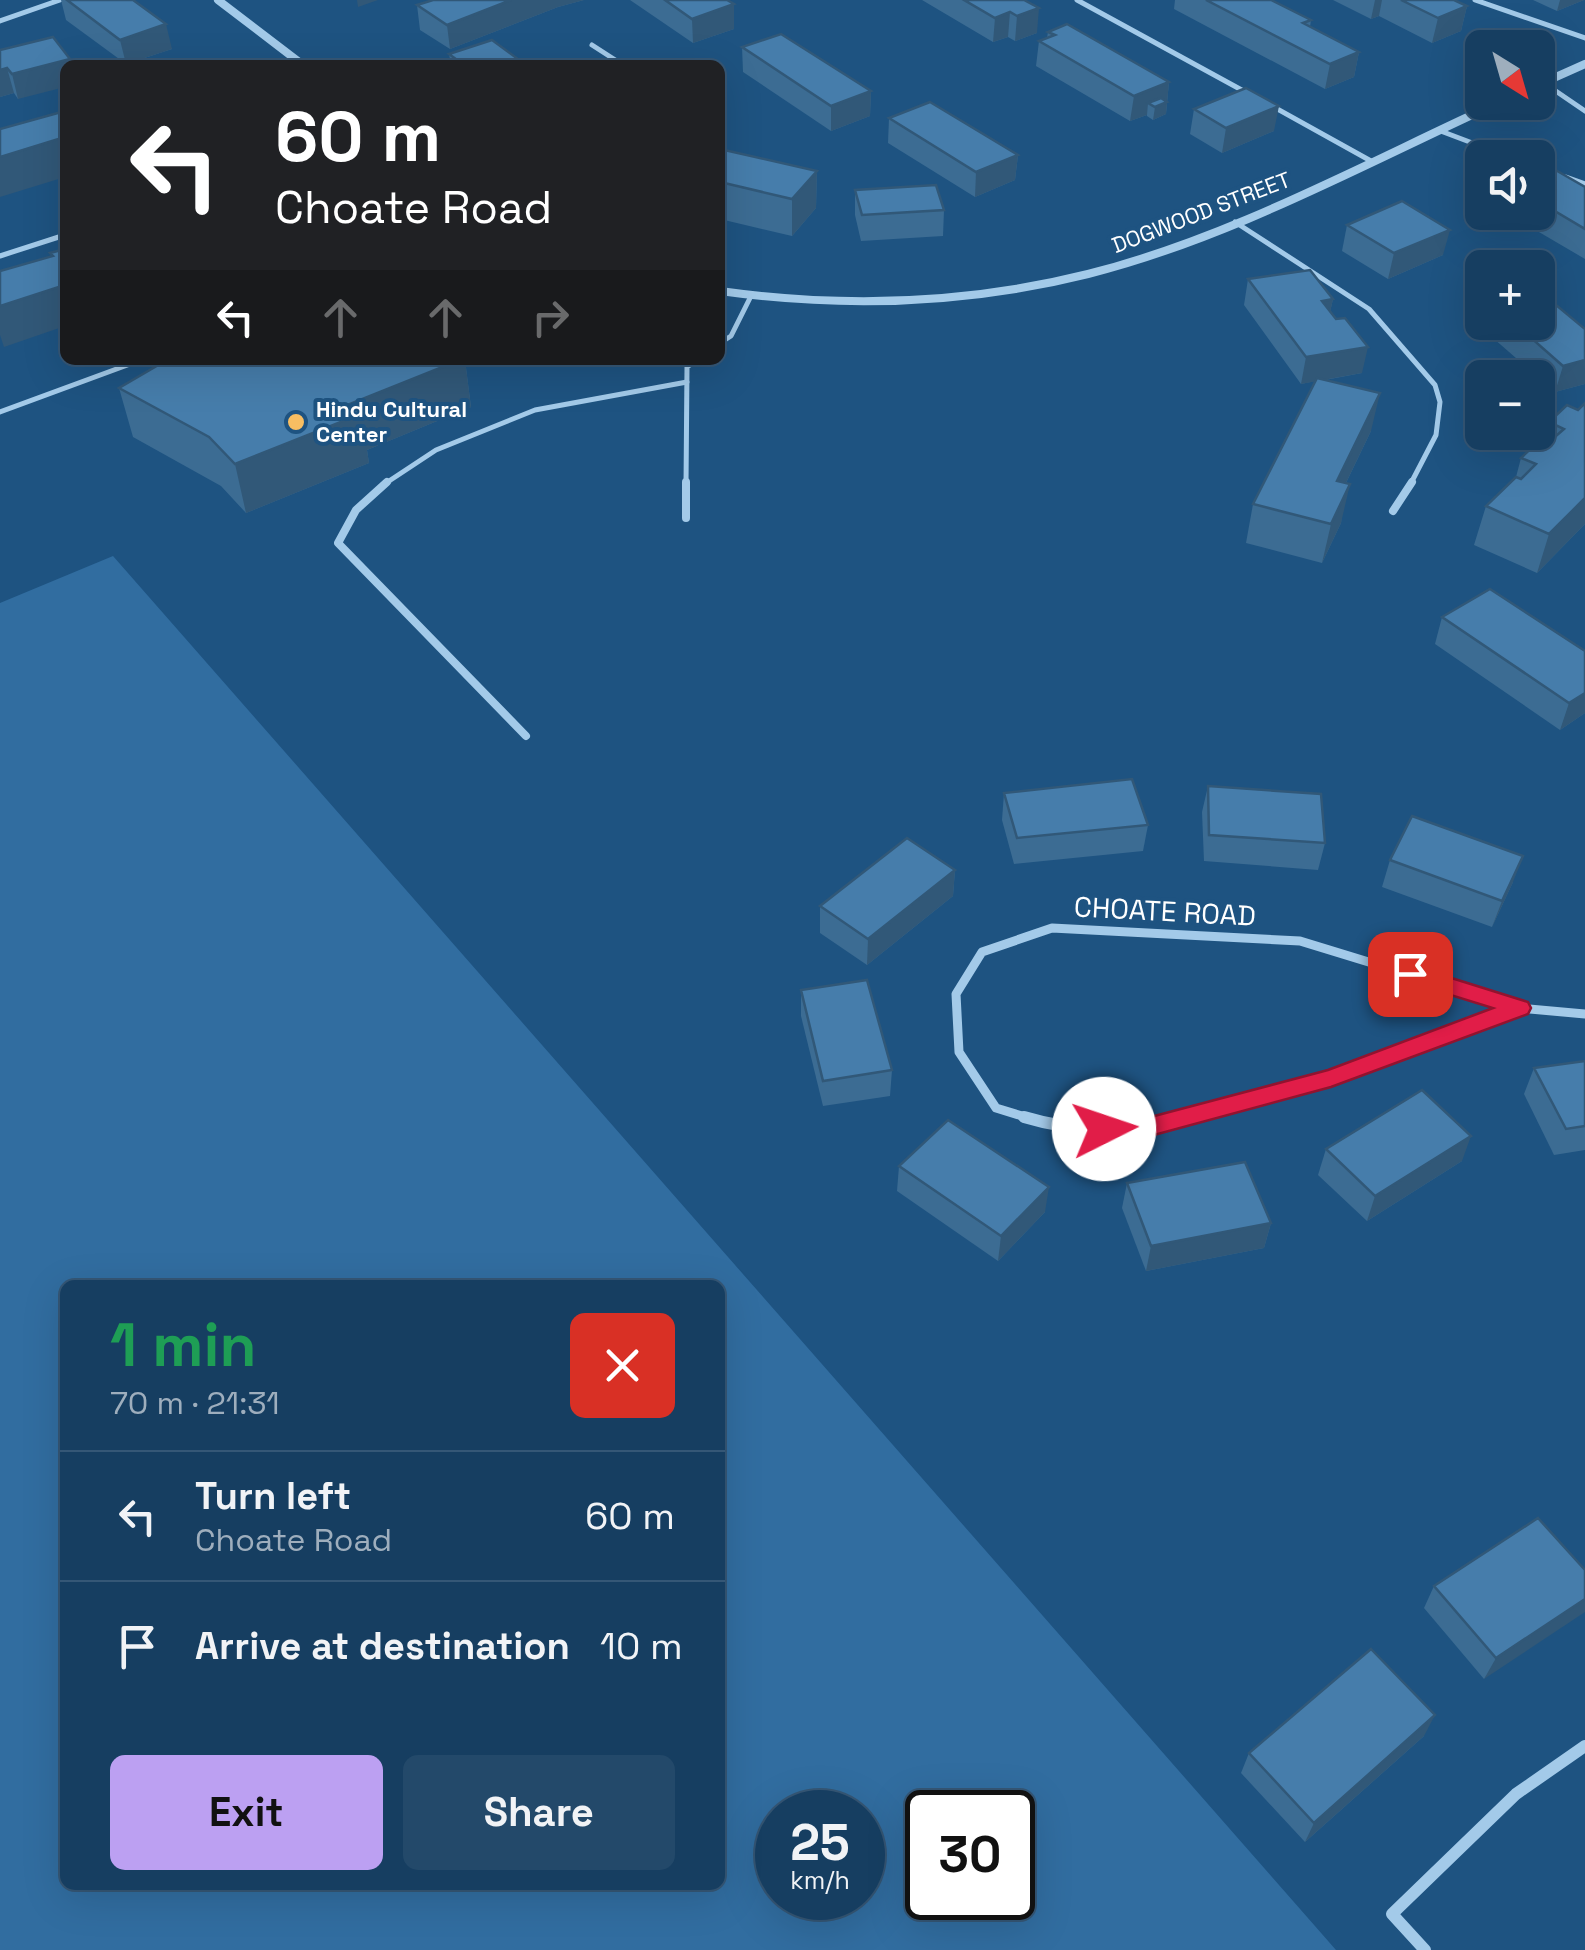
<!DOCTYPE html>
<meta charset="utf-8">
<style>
body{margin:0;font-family:"Space Grotesk",sans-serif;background:#23496a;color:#f1f3f6;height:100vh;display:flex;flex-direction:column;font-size:38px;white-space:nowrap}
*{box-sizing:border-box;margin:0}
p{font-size:32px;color:#9eaebd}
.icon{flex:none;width:55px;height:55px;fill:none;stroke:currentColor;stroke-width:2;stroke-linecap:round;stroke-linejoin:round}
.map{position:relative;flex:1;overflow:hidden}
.side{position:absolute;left:60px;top:1280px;width:665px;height:610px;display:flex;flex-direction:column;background:#163e61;border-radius:15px;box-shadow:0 10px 40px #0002,0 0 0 2px #355776}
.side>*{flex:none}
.top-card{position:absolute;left:60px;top:60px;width:665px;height:305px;border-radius:15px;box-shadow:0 10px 40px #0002,0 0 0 2px #355776;background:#202124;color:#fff;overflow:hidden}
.needle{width:65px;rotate:143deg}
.controls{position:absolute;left:1465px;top:30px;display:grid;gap:20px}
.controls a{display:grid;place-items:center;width:90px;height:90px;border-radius:15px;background:#163e61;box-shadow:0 10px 40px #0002,0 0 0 2px #355776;font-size:50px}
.speed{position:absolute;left:755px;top:1790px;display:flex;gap:20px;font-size:50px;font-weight:700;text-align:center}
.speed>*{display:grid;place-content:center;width:130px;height:130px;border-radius:50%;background:#163e61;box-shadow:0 10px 40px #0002,0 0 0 2px #355776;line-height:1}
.speed small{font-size:25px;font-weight:400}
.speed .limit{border:5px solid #111;border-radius:15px;background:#fff;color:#111}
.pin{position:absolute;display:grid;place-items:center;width:85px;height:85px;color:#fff;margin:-42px;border-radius:20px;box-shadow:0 5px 15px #0006}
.me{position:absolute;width:110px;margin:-55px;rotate:86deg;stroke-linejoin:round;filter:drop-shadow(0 0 8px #0008)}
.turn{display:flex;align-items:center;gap:35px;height:210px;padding:0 50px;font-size:45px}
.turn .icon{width:130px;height:130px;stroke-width:2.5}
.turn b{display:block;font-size:70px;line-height:85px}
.lanes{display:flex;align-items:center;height:95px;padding:0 50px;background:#0003;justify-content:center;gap:50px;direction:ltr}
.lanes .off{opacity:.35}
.round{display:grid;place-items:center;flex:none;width:105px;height:105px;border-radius:15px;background:#23496a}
.overview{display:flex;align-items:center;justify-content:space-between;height:170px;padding:0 50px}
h1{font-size:60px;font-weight:700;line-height:75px;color:#1e9e55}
.cta{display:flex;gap:20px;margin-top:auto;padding:20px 50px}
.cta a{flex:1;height:115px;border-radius:15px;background:#bca0f2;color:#111;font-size:40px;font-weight:700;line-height:115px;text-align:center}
.cta a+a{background:#23496a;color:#f1f3f6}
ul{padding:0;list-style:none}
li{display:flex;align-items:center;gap:30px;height:130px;padding:0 50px;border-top:2px solid #355776}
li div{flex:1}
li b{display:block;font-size:38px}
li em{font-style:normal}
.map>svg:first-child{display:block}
.green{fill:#316da0;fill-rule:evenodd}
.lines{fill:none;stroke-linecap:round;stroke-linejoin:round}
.service-far1{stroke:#a3cae9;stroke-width:5}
.service{stroke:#a3cae9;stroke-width:8}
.minor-far2{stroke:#a3cae9;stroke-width:8}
.minor-far1{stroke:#a3cae9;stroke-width:9}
.minor{stroke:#a3cae9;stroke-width:12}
.wall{fill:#3c6c93}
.shaded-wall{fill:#315878}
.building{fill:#467dab;stroke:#315878;stroke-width:2.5}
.route{fill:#e11d48;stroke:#92132f;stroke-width:2.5}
.poi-dot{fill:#f8be62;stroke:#1e5381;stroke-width:4}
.labels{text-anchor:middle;stroke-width:8;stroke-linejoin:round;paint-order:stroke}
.far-street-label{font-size:22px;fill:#fff;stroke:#1e5381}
.far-poi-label{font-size:22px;font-weight:bold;fill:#fff;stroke:#1e5381;text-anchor:start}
.street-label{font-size:28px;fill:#fff;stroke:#1e5381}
</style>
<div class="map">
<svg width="1585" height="1950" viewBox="0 0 1585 1950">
<rect width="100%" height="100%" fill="#1e5381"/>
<path class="green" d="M113,556L1336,1950H0V603ZM65,1285H720V1885H65ZM778,1812H862V1898H778ZM928,1812H1012V1898H928Z"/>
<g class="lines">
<g class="service-far1">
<path d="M1077,0L1249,94"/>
<path d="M1475,0L1585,38"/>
<path d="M0,21L60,0"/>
<path d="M592,45L623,65"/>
<path d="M1544,83L1585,111"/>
<path d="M1270,105L1371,161"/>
<path d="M1438,130L1512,158"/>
<path d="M1538,167L1553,172"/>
<path d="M1566,177L1585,184"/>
<path d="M1235,222L1369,309L1435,385L1440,402L1436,435L1410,485"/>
<path d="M0,256L65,235"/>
<path d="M720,343L731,336L751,296"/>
<path d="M0,412L141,360"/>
<path d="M383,485L436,450L535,410L687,382"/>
<path d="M686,485L687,367L697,360"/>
</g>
<g class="service">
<path d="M387,482L356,510L338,543L526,736"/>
<path d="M1393,511L1412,482"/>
<path d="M686,518V482"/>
</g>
<g class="minor-far2">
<path d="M218,0L303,65"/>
<path d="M1538,85L1585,64"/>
<path d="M720,291C842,308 968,304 1088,274C1231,238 1366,163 1500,102"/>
</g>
<g class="minor-far1">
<path d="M1519,1008L1585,1014"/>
<path d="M1032,1119L996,1108L959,1052L956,994L982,952L1052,928L1300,941L1519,1008"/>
<path d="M1180,1119L1331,1078L1519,1008"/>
</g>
<g class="minor">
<path d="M1024,1117C1080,1134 1132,1132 1189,1117"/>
<path d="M1425,1950L1392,1914L1516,1794L1585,1746"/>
</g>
</g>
<g class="wall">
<path d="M61,0H133L172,49L126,64L66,20Z"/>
<path d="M433,0H584L558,7L450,49L420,30L417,5Z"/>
<path d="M630,0H727L734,29L693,43Z"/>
<path d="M922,0H1024L1037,33L1015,41L1008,37L993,42Z"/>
<path d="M1175,0H1271L1311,20L1310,27L1359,52L1354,77L1325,89L1174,9Z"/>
<path d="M1333,0H1454L1467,6L1461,31L1432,43L1379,16L1371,19Z"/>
<path d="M1533,0H1584L1557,11Z"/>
<path d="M1048,32L1169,82L1166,114L1153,120L1147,116V115L1130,121L1036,66L1039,41L1047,38Z"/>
<path d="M742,47L871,91L870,116L831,131L743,72Z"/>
<path d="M0,50L70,59L18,99L14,93L0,97Z"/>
<path d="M449,54L526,65H451Z"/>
<path d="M1194,109L1274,131L1222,153L1190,134Z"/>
<path d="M889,118L1018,155L1015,180L975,197L888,143Z"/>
<path d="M720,149L817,171L816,208L792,236L720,219Z"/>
<path d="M1538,174L1585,187V259L1505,212H1538Z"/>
<path d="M855,190L944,210L943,236L861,241L855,215Z"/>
<path d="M1347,225L1443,255L1388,279L1342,251Z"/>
<path d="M1248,279L1333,299L1330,312L1362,373L1325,380L1371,431L1346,483L1341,523L1322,563L1246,543L1253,504L1315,381L1301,384L1244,305Z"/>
<path d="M1482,291V322H1538L1585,329V384L1555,392L1470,318L1477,292Z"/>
<path d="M167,360H465L471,407L367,450L369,463L246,513L221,486L133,437L119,388Z"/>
<path d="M1585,403V524L1537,573L1474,545L1486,506L1516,477L1521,458L1544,440L1549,422L1578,410Z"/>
<path d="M1442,617L1585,713L1560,730L1435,644Z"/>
<path d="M1208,786L1325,843L1318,870L1204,861L1202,812Z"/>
<path d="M1004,793L1148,825L1143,851L1014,864L1002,820Z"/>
<path d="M1390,860L1513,882L1492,927L1382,887Z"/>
<path d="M955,870L953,896L867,965L820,933V906Z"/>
<path d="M801,990L892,1070L890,1096L823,1106L801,1016Z"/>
<path d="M1585,1061V1150L1554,1155L1524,1094L1534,1068Z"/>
<path d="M1326,1149L1462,1161L1367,1221L1318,1175Z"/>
<path d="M899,1166L1045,1212L998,1261L897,1191Z"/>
<path d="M1127,1183L1271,1223L1264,1248L1146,1271L1122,1208Z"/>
<path d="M1585,1570L1484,1679L1424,1608L1434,1586Z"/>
<path d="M1424,1736L1305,1842L1241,1773L1249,1753Z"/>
</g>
<g class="shaded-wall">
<path d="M357,0H378L358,7Z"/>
<path d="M511,0H584L558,7L450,49L447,25Z"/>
<path d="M1375,0H1382L1379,16L1371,19Z"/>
<path d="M1560,0H1584L1557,11Z"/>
<path d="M734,4V29L693,43L692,19Z"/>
<path d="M1467,6L1461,31L1432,43L1438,18Z"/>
<path d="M1039,8L1037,33L1015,41L1017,16Z"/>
<path d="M1010,12L1008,37L993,42L995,18Z"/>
<path d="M166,24L172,49L126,64L120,40Z"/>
<path d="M1359,52L1354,77L1325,89L1330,64Z"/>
<path d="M70,59L72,65H65V87L18,99L12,74Z"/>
<path d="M7,68L14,93L0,97V70Z"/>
<path d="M1169,82L1166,114L1153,120L1155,107L1148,103L1147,115L1130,121L1134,96Z"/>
<path d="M871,91L870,116L831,131V106Z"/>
<path d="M1279,106L1274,131L1222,153L1226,128Z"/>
<path d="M65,137V177L0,197V157Z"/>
<path d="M1018,155L1015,180L975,197L976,172Z"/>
<path d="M817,171L816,208L792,236V199Z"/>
<path d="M1450,230L1443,255L1388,279L1394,253Z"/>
<path d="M65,285V326L4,347L0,335V306Z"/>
<path d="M1333,299L1327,326L1322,301Z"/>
<path d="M1368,347L1362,373L1301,384L1306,357Z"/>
<path d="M460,360H465L471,407L367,450L369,463L246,513L235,464L350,404Z"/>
<path d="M1585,360V384L1555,392L1563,366Z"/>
<path d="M1380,393L1371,431L1328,520L1337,481Z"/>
<path d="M1350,484L1341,523L1322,563L1331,524Z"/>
<path d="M1585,498V524L1537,573L1549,534Z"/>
<path d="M1585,693V713L1560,730L1569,703Z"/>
<path d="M1523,856L1513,882L1492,927L1502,901Z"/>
<path d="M955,870L953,896L867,965L868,939Z"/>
<path d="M1471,1136L1462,1161L1367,1221L1375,1196Z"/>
<path d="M1049,1187L1045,1212L998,1261L1001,1236Z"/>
<path d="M1271,1223L1264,1248L1146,1271L1151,1246Z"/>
<path d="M1585,1599V1612L1484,1679L1496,1658Z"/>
<path d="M1435,1715L1424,1736L1305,1842L1314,1823Z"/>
</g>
<g class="building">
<path d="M67,0H133L166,24L120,40Z"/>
<path d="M433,0H511L447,25L417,5Z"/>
<path d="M665,0H727L734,4L692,19Z"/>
<path d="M964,0H1024L1039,8L1017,16L1010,12L995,18Z"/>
<path d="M1206,0H1271L1311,20L1303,23L1359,52L1330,64Z"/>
<path d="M1401,0H1454L1467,6L1438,18Z"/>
<path d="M1067,24L1169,82L1134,96L1039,41L1055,35L1048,32Z"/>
<path d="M781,34L871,91L831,106L742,47Z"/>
<path d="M53,37L70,59L12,74L7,68L0,70V50Z"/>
<path d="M492,40L526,65H464L449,54Z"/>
<path d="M1246,88L1279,106L1226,128L1194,109Z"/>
<path d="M1161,98L1167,102L1155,107L1148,103Z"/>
<path d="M930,102L1018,155L976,172L889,118Z"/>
<path d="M65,111V137L0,157V129Z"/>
<path d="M720,149L817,171L792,199L720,182Z"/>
<path d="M1552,168L1585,187V229L1538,201V174Z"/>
<path d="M936,185L944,210L862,215L855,190Z"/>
<path d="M1402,201L1450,230L1394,253L1347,225Z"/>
<path d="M65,249V285L0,306V271L53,256L50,253Z"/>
<path d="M1310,270L1333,299L1322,301L1336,319L1345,318L1368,347L1306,357L1248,279Z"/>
<path d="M1538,290L1585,329V360L1563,366L1513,322H1538Z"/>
<path d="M167,360H460L350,404L361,414L235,464L209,437L119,388Z"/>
<path d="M1317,378L1380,393L1337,481L1350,484L1331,524L1253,504Z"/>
<path d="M1585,403V498L1549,534L1486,506L1516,477L1521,479L1536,464L1521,458L1541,439L1549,442L1564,429L1549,422L1567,405L1578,410Z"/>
<path d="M1490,589L1585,651V693L1569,703L1442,617Z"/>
<path d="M1132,779L1148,825L1017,838L1004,793Z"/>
<path d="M1208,786L1321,794L1325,843L1209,835Z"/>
<path d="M1412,816L1523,856L1502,901L1390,860Z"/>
<path d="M907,838L955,870L868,939L820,906Z"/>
<path d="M867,980L892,1070L823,1081L801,990Z"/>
<path d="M1585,1061V1126L1566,1129L1534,1068Z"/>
<path d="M1422,1090L1471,1136L1375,1196L1326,1149Z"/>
<path d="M948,1120L1049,1187L1001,1236L899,1166Z"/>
<path d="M1245,1162L1271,1223L1151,1246L1127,1183Z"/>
<path d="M1538,1518L1585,1570V1599L1496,1658L1434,1586Z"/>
<path d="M1371,1649L1435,1715L1314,1823L1249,1753Z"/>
</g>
<path class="route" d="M1410,965L1528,1002L1531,1008L1528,1014L1331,1087L1143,1138L1095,1136L1092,1129L1095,1122L1143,1119L1328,1070L1493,1008L1402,980L1398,974Z"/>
<circle class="poi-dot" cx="296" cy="422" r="10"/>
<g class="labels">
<g class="far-street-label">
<text transform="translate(1201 212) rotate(-21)" y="8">DOGWOOD STREET</text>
</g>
<g class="far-poi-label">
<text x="316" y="417">Hindu Cultural<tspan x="316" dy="25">Center</tspan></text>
</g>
<g class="street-label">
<text transform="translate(1165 911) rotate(3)" y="10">CHOATE ROAD</text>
</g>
</g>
</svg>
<div class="controls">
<a><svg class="needle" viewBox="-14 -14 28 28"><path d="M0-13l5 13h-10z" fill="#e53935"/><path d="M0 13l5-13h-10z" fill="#9eaebd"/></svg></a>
<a><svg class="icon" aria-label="sound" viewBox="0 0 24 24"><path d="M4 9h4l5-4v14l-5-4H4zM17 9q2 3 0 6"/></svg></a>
<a>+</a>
<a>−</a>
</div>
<div class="speed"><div>25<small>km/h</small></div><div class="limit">30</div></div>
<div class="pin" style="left:1410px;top:974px;background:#d93025"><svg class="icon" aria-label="arrive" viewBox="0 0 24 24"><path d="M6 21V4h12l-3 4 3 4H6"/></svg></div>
<svg class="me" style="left:1104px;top:1129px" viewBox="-20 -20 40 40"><circle r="19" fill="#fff"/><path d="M0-13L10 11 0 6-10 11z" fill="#e11d48"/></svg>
<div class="top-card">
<div class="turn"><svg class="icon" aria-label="left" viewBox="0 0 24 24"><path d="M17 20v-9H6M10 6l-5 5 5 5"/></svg><div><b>60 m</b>Choate Road</div></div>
<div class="lanes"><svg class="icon" aria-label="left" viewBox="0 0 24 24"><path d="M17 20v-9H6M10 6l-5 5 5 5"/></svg><svg class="icon off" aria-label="ahead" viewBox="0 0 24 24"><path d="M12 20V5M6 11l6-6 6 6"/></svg><svg class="icon off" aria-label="ahead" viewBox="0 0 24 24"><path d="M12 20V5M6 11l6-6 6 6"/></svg><svg class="icon off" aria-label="right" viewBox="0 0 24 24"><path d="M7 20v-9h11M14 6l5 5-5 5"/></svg></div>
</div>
<section class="side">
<div class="overview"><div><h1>1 min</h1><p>70 m · 21:31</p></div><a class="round" style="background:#d93025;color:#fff"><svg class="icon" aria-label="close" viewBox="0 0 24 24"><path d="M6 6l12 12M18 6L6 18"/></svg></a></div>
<ul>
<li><svg class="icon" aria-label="left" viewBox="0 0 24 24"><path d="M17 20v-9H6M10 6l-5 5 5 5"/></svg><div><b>Turn left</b><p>Choate Road</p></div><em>60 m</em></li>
<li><svg class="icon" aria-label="arrive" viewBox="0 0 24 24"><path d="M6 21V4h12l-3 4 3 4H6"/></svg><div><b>Arrive at destination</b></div><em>10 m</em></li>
</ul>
<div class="cta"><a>Exit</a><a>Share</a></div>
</section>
</div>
